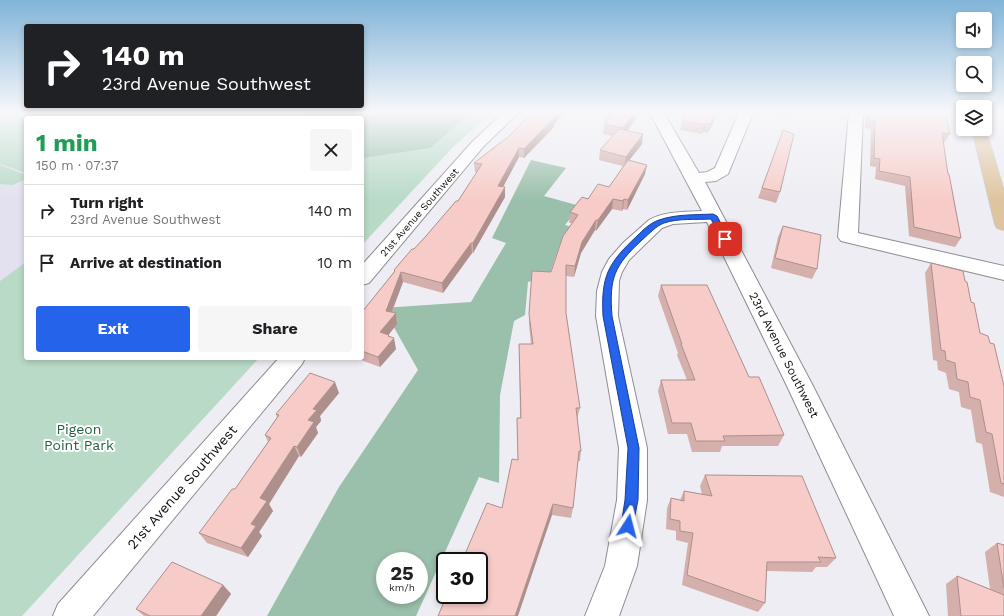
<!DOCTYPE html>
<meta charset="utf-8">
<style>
body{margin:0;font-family:"Work Sans",sans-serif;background:#f6f6f6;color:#202124;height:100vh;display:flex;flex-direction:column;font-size:15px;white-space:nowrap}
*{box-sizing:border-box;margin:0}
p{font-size:13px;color:#757577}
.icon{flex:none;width:22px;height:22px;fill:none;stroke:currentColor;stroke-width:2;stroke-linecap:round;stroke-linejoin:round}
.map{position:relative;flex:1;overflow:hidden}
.details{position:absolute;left:24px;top:116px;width:340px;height:244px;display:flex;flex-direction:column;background:#fff;border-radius:4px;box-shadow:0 2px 6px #0003}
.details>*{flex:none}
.top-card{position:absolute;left:24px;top:24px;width:340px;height:84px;border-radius:4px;box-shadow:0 2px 6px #0003;background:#202124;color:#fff;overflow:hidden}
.buttons{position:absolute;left:956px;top:12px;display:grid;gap:8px}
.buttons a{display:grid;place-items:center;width:36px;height:36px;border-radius:4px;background:#fff;box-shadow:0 2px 6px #0003;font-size:20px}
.speed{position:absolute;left:376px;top:552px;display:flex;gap:8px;font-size:20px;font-weight:700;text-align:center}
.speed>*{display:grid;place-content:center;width:52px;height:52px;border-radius:50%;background:#fff;box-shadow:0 2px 6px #0003;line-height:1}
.speed small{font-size:10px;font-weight:400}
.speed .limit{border:2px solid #111;border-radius:6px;background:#fff;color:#111}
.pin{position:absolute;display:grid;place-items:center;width:34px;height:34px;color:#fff;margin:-17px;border-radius:8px;box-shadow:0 2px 6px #0006}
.me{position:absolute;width:44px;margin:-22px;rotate:9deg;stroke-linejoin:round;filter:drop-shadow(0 0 3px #0008)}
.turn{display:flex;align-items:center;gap:14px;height:84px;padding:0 12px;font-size:18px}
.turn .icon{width:52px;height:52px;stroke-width:2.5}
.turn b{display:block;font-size:28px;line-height:34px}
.round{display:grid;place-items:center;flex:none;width:42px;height:42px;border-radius:4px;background:#f6f6f6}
.overview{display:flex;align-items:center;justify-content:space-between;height:68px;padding:0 12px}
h1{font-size:24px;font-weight:700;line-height:30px;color:#1e9e55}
.primary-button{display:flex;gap:8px;margin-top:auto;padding:8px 12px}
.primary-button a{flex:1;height:46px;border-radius:4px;background:#2563eb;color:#fff;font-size:16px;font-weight:700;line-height:46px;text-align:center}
.primary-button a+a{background:#f6f6f6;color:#202124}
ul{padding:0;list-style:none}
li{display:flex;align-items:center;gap:12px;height:52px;padding:0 12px;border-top:1px solid #e0e0e0}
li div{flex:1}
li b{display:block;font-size:15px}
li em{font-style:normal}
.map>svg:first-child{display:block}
.built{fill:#e3e1ef}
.green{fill:#b8dac7}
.forest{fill:#9abfaa;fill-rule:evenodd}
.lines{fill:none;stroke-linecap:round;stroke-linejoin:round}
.minor-casing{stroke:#8d8d93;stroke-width:2}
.major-casing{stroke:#cacacb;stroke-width:2}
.minor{fill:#fff;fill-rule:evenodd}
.major{fill:#dfc59f;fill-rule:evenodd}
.wall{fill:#d4afac}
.shaded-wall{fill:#ad8f8c}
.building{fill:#f7ccc8;stroke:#ad8f8c}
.route{fill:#2563eb;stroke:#184099}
.labels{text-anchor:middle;stroke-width:4;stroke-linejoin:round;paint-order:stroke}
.far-street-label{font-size:10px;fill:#101012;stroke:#fff}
.street-label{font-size:12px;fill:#101012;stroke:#fff}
.near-park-label{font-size:14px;fill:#236044;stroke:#fff}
.near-street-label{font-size:14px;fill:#101012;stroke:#fff}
</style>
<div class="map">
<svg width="1004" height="616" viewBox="0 0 1004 616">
<rect width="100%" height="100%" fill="#ededf3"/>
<path class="built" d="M0,164L26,173V262L0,281Z"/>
<g class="green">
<path d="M0,113H491L453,147L362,245V118H26V173L0,164Z"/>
<path d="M0,165L26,175V179L13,185L0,184Z"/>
<path d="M26,262V358H259L22,616H0V281Z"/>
</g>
<g class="forest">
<path d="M305,113H471L430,148L362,158V118H306Z"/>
<path d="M531,160L566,168L544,196L580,206L565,225L572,227L560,244L549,276L528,282L525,315L514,321L500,395L499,483L479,477L416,616H267L339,487L418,370L383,308L471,302L506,243L492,238ZM385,561H419V595H385Z"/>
</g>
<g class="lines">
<defs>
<g id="minor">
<path d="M503,113H518L483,147L369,283L362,285V265L473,141Z"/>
<path d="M650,113H664L699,173L707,172L715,168L739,113H753L728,174L716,181L705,182L813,386L929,616H894L787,386L707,222L673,224L662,228L629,260L622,272L619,281L618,316L647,448V500L637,566L619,616H585L605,566L617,500L619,448L596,316L597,291L602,272L609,259L623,243L649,220C664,211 685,212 702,211Z"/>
<path d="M849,113H863L858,233L1004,266V280L841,241L838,237Z"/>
<path d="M279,358H305L302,364L93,616H53L58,604Z"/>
</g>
<path id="major" d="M985,127L1004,191V230L997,228L995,224L972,129H985Z"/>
</defs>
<use href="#minor" class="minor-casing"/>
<use href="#major" class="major-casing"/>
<use href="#minor" class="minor"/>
<use href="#major" class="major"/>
</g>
<g class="wall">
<path d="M605,113H640L627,131L642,144L629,160L645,174L627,210L623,209L622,211L612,209L596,231L595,230L581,253L574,277L566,276V313L580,408L577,419L581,451L580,461H578L573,508L571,518L552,515L502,508L518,460L517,418H520L519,344H531L529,325V314L551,272L572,223H569L570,212L588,199L609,187L623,166L599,160L600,150L613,136L603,134L604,124L606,122L604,121Z"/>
<path d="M718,113L708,133L703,132L702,134L680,130L682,120Z"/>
<path d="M778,113H787L786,115Z"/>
<path d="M865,113H938L950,134L945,142H943L948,174L961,238L955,247L909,236L905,186L875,179L876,167L870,166L871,129L865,128Z"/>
<path d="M554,125V127L524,158L519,157L503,187L505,197L473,253H472L443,293L403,282L392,312L396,313L397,324L388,335L396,349L380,367L355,358H362V312L394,272V270L414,249L458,201L476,173L475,172L474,163L508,137Z"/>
<path d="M783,130L780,192L776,203L758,198Z"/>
<path d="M783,226L817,269L812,279L771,268L778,237Z"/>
<path d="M931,263L965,281L980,333L990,343L1004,386V497L990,492L982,444L976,442L971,410L961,407L959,392L949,389L946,373L938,370L937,361L933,360L925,273Z"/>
<path d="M661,285L749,377L784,435L778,446H722L720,452H692L687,434H668L658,391L661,380H687L677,355L678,353L658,296Z"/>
<path d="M339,393L320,416L321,421L316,427L318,433L301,457L299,456L269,504L273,511L259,532L262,536L248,557L207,543L199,533L235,489L268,442L265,435L277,417L276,414Z"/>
<path d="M705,475L836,558L827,567H816L812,572L767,571L765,603L758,612L682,585L688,543L676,540V531L666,529L667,508L671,498L680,500L684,491L702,494L700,486Z"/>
<path d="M997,543L1004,545V616H948L946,584L957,576L990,589L985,552Z"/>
<path d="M223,585L231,594L216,616H144L136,609Z"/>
</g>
<g class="shaded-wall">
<path d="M557,113H564L554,125V127L524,158V149Z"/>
<path d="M635,113H640L622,138L623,128Z"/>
<path d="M716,113H718L708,133L711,124Z"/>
<path d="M706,123L703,132L702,134L704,125Z"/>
<path d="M643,134L642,144L624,167L626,157Z"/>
<path d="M519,148V157L498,196V186Z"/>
<path d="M647,165L645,174L627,210L628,200Z"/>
<path d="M505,187V197L473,253V243Z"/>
<path d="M613,199L612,209L596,231L598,220Z"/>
<path d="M624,199L623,209L622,211L623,201Z"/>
<path d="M596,220L595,230L581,253L574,277L575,266L582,242Z"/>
<path d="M471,243L472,253L443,293L442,283Z"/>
<path d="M401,272L403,282L388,321L386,311Z"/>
<path d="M396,313L397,324L383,342L380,332Z"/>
<path d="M389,335L391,342L394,338L396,349L380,367L378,357Z"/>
<path d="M335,382L339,393L320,416L321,421L316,427L318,433L301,457L297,447L308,420L313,409Z"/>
<path d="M294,446L299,456L269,504L273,511L259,532L262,536L248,557L241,548L251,524L260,498Z"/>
<path d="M553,504L552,515L518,616H515Z"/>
<path d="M223,585L231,594L216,616H201Z"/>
</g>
<g class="building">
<path d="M532,113H557L553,118H554L524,149L519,148L498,186L505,187L473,243H471L442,283L401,272L386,311L396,313L380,332L389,335L388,336L394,338L378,357L362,351V312L395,271L394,270L412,249H414L426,236L456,201H458L482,164L474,163L508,137Z"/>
<path d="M611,113H635L623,128L604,124L613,114Z"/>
<path d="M687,113H716L711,124L706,123L704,125L682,120Z"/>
<path d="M869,113H938V114L946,116L950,134L942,133L948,174H949L961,238L914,227L910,177L879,171L880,159L874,158L875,121L868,120Z"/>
<path d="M619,129L643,134L626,157L600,150Z"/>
<path d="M783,130L794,134L780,192L762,188Z"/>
<path d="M628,160L647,165L628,200L624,199L623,201L613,199L598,220H596L582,242L575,266L566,265V313L580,408H576L581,451H579L573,508L553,504L515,616H438L447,595H479V561H462L487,503L502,508L512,459L518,460L517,418H521L519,344H533L529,314L532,271L551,272L563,236L578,215L570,212L582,197L588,199L598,184L609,187Z"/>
<path d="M783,226L821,235L817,269L775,258Z"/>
<path d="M931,263L963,271L965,281L967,282L971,302L974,303L980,333L988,336L990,343L994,344L1004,386V484L1001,483L992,434L986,432L980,400L970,397L968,382L957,379L955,363L946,360L945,351L941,350Z"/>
<path d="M661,285H707L749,377H759L784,435L723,436L725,441H696L691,423H672L661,380H695L681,344H682Z"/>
<path d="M310,373L335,382L313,409L317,410L308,420L314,422L297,447L294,446L260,498L267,501L251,524L256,526L241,548L199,533L232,489H235L271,438L265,435L279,415L276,414Z"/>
<path d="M705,475L802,476L836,558L818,557L821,562H767L765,603L687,575L693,533L680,531V521L670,519L671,498L684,501V491L712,496Z"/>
<path d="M997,543L1004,545V588Z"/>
<path d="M172,562L223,585L201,616H150L136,609Z"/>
<path d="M957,576L1004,595V616H961Z"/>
</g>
<linearGradient id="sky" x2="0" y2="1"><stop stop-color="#81b4d8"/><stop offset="0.56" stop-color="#f7f7fa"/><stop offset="1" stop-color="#f7f7fa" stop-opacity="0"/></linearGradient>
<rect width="1004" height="200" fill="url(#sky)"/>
<path class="route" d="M713,214L717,216L729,239L727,240H722L711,219C696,220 679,218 664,223C656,226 649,234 642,240C614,266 609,278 612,316L639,448L638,500L632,530L628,532L623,530L621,526L625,500L628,448L603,316C601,276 608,263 637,236C643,230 650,223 659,220C676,214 695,215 713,214Z"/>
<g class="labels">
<g class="far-street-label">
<text transform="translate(419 212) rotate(-49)" y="4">21st Avenue Southwest</text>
</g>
<g class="street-label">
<text transform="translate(784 355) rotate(63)" y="4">23rd Avenue Southwest</text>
</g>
<g class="near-park-label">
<text x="79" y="434">Pigeon<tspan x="79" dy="16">Point Park</tspan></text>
</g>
<g class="near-street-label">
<text transform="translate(182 487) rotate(-49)" y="5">21st Avenue Southwest</text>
</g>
</g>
</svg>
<div class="buttons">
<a><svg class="icon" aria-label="sound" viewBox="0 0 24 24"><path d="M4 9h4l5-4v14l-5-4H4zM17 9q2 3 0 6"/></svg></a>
<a><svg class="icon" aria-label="search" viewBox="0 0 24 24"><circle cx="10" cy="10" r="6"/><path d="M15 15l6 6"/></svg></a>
<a><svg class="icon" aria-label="layers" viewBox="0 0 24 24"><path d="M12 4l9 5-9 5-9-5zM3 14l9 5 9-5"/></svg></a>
</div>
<div class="speed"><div>25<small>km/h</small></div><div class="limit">30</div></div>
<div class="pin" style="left:725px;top:239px;background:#d93025"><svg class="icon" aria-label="arrive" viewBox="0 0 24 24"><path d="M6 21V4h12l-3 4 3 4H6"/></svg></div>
<svg class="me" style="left:628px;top:526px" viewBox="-20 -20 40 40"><path d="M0-17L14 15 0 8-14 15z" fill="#2563eb" stroke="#fff" stroke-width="4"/></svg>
<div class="top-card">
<div class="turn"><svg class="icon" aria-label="right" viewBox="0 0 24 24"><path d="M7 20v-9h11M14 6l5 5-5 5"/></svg><div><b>140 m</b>23rd Avenue Southwest</div></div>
</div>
<section class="details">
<div class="overview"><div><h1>1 min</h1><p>150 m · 07:37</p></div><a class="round"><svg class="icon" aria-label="close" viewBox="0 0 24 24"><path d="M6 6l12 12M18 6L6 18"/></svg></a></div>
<ul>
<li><svg class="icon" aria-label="right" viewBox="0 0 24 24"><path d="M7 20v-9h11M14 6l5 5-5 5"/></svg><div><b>Turn right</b><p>23rd Avenue Southwest</p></div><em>140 m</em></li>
<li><svg class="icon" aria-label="arrive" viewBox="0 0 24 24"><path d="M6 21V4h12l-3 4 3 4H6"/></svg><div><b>Arrive at destination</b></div><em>10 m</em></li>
</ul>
<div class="primary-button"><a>Exit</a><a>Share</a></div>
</section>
</div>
